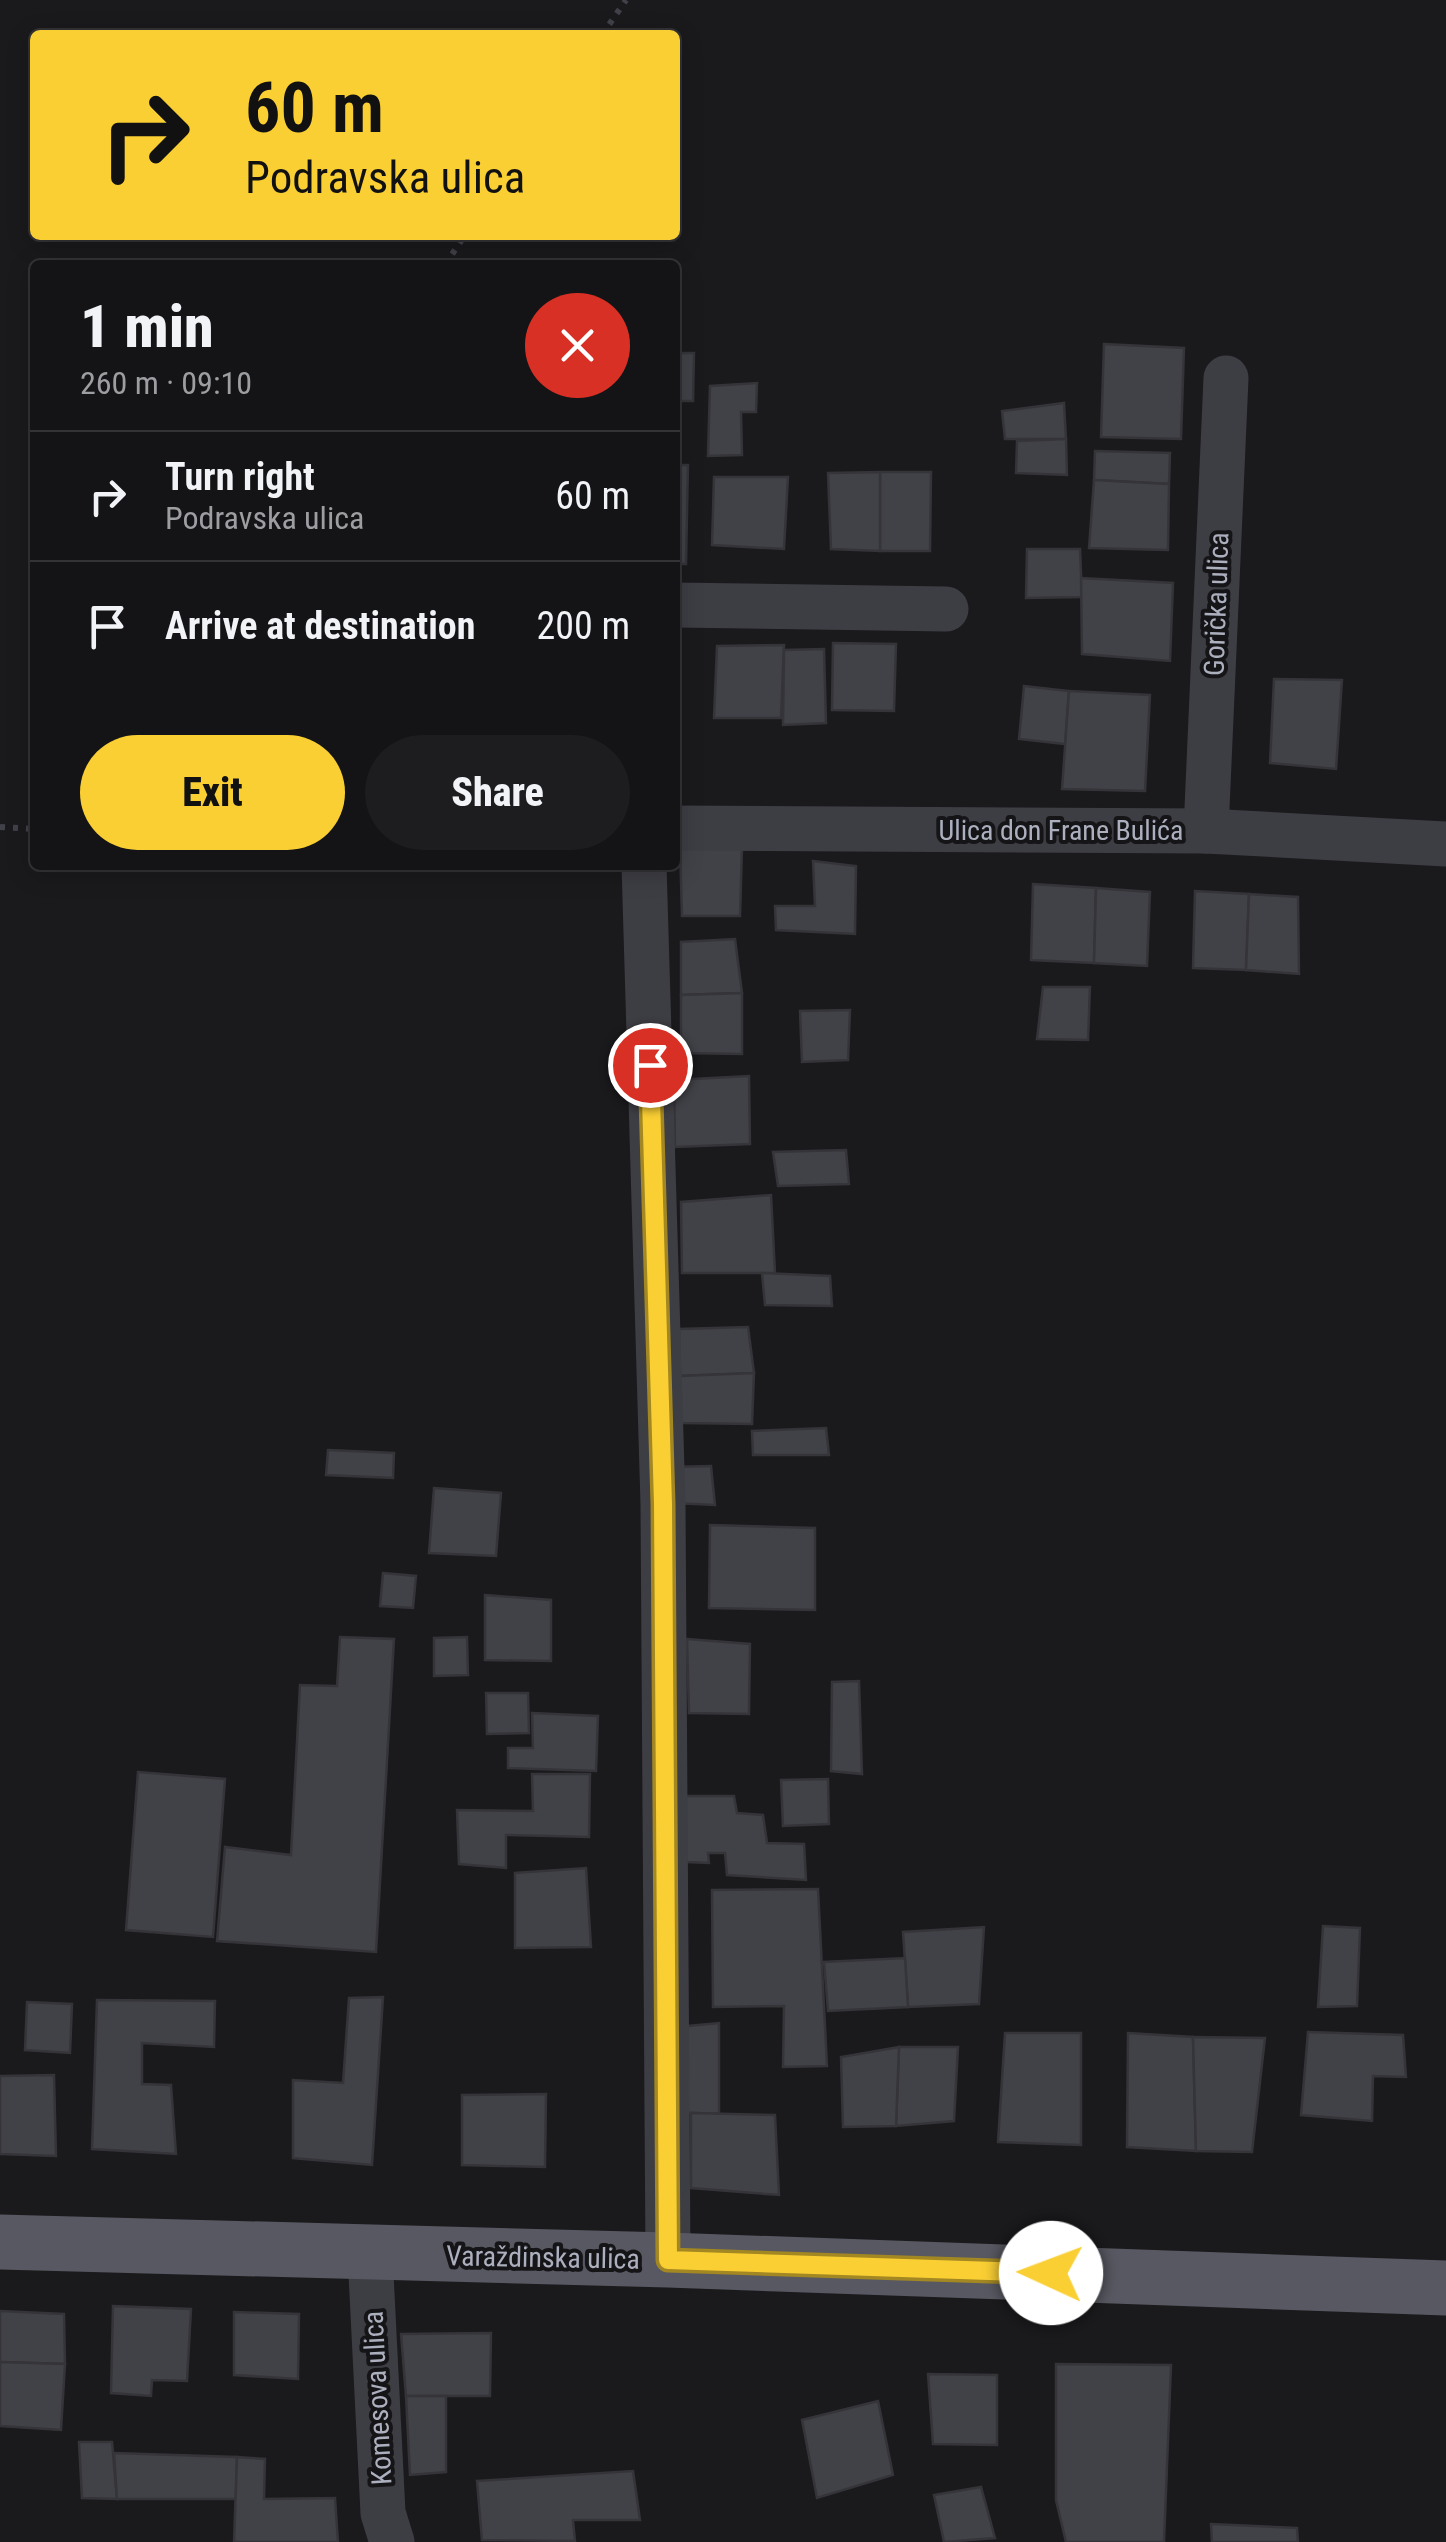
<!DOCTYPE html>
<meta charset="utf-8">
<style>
body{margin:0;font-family:"Roboto Condensed",sans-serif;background:#1d1d1f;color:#f1f3f6;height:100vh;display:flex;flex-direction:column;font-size:38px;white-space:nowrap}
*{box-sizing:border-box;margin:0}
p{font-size:32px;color:#9d9ea1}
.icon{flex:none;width:55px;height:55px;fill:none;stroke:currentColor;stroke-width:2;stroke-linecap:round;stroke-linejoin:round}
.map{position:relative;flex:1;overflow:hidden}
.panel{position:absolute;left:30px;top:260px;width:650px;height:610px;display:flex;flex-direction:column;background:#141416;border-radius:10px;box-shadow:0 5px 25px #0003,0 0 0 2px #333335}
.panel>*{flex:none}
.top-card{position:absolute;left:30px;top:30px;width:650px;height:210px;border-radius:10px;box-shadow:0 5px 25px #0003,0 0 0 2px #333335;background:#facf34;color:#111;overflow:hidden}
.pin{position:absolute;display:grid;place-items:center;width:85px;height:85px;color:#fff;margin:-42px;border:5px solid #fff;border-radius:50%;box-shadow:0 2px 10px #0007}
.me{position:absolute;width:110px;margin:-55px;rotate:272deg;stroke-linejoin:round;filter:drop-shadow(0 0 8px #0008)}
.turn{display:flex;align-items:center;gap:35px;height:210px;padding:0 50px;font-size:45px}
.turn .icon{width:130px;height:130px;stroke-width:2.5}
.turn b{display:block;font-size:70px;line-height:85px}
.round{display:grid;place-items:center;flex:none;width:105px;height:105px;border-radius:52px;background:#1d1d1f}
.overview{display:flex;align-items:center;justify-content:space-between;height:170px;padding:0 50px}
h1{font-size:60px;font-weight:800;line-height:75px}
.button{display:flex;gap:20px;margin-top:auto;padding:20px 50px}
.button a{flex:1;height:115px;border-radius:60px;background:#facf34;color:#111;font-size:40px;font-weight:800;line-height:115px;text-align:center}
.button a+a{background:#1d1d1f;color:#f1f3f6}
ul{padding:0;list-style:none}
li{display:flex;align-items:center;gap:30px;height:130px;padding:0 50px;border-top:2px solid #333335}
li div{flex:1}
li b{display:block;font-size:38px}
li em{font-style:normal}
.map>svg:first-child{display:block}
.building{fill:#414247;stroke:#353439;stroke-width:2.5}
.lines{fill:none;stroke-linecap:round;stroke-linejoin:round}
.path{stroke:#414249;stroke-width:6;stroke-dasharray:5 8;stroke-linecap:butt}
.minor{stroke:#3d3d44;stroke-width:45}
.major{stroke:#575861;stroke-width:55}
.route-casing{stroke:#a28722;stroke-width:25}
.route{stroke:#facf34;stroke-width:18}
.labels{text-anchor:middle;stroke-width:8;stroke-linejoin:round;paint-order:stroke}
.street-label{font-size:28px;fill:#acafbd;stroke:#151518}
</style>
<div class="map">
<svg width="1446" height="2542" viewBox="0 0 1446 2542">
<rect width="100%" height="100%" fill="#1a1a1d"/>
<g class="building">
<path d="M1104,344L1184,348L1181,439L1101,437Z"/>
<path d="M675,353H694L693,401H675Z"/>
<path d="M757,383L756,412H741L742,455L708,456L710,386Z"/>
<path d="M1064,403L1066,439H1005L1002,411Z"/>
<path d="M1066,439L1067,475L1016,473L1017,441Z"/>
<path d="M1095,451L1170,453L1169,484L1094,480Z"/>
<path d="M675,465H688L686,564H675Z"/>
<path d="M880,472H931L930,551H880Z"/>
<path d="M880,472V551L831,549L828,473Z"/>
<path d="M714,477H788L784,549L712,545Z"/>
<path d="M1094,480L1169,484L1168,550L1089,548Z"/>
<path d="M1027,549H1080L1082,597L1026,598Z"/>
<path d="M1081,578L1173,583L1170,661L1082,654Z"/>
<path d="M833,643L896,644L894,711L832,710Z"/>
<path d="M784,645L781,718H714L717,646Z"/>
<path d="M824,649L826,723L783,725L784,650Z"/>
<path d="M1274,679L1342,680L1336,769L1270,763Z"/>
<path d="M1024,686L1069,691L1065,744L1019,739Z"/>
<path d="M1069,691L1150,695L1145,791L1062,789Z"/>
<path d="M680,846L742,848L740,916H682Z"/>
<path d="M813,861L856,866L855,934L776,930L775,906H815Z"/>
<path d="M1033,884L1096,888L1094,963L1031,960Z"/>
<path d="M1096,888L1150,892L1147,966L1094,963Z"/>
<path d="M1195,891L1249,894L1246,970L1193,968Z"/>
<path d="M1249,894L1298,897L1299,974L1246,970Z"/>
<path d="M735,939L742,993L681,995V942Z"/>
<path d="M1043,987H1090L1088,1040L1037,1039Z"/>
<path d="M742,993V1054L681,1053V995Z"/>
<path d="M850,1010L848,1060L802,1062L800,1011Z"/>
<path d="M749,1076L750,1144L675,1147L674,1080Z"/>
<path d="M846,1150L849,1184L778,1186L773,1152Z"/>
<path d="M771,1195L775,1273H682L681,1202Z"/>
<path d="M762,1273L830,1276L832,1306L765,1305Z"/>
<path d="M748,1327L754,1373L680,1376L679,1329Z"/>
<path d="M754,1373L752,1424L681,1423L680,1376Z"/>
<path d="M826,1428L829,1455H753L752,1431Z"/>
<path d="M328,1450L394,1453L393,1478L326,1475Z"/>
<path d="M711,1466L715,1505L673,1503L670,1467Z"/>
<path d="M434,1488L501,1493L496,1556L429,1553Z"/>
<path d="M710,1525L815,1528V1610L709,1608Z"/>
<path d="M383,1573L416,1576L413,1608L380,1606Z"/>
<path d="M485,1595L551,1600V1661L485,1660Z"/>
<path d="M340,1637L394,1639L376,1952L217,1941L225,1847L291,1855L300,1685L337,1686Z"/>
<path d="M467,1637L468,1675L434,1676V1638Z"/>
<path d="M687,1639L750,1644L749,1714L689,1713Z"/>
<path d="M859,1681L862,1774L831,1771L832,1682Z"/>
<path d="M486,1693H528L529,1733L487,1734Z"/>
<path d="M532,1713L598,1716L596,1771L508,1768V1748H533Z"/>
<path d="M138,1772L225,1779L213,1937L126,1930Z"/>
<path d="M532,1774H590L589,1837L506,1835V1868L459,1864L457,1810L533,1811Z"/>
<path d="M828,1779L829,1824L783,1826L781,1780Z"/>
<path d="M683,1796H734L737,1813L763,1815L767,1843L804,1844L806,1880L727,1875L725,1853H708L709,1863L686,1862Z"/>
<path d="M586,1868L591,1947L515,1948V1873Z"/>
<path d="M818,1889L827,2066L783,2067L784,2006L713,2007L712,1890Z"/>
<path d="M1323,1926L1360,1928L1357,2006L1318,2007Z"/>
<path d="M984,1927L979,2004L908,2007L903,1932Z"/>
<path d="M905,1958L908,2007L828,2011L824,1962Z"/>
<path d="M383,1997L372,2165L293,2158V2080L343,2083L349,1998Z"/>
<path d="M97,2000L215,2001L214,2047L142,2043V2084L171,2085L176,2154L92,2149Z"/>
<path d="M27,2002L72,2004L70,2053L25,2050Z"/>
<path d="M719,2023V2114L673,2112L677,2027Z"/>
<path d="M1308,2032L1403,2035L1406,2077L1373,2076L1372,2121L1301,2115Z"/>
<path d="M1005,2033H1081V2145L998,2142Z"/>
<path d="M1128,2033L1193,2037L1196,2151L1127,2147Z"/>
<path d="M1193,2037L1265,2038L1252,2152L1196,2151Z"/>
<path d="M899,2047H958L954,2121L896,2126Z"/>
<path d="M899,2047L896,2126L843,2127L841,2057Z"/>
<path d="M54,2075L56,2156L0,2154V2076Z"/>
<path d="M546,2094L545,2167L462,2165V2095Z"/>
<path d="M691,2113L775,2115L779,2195L691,2188Z"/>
<path d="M113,2306L191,2309L187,2381L152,2380L151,2396L111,2393Z"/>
<path d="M0,2311L64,2314L65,2364L0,2362Z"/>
<path d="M234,2312L299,2314L298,2379L234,2375Z"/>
<path d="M491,2333L490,2396H406L401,2334Z"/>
<path d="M0,2362L65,2364L61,2430L0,2426Z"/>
<path d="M1056,2364L1171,2365L1164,2542H1066L1056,2500Z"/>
<path d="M928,2374L997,2375V2445L933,2444Z"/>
<path d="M406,2396H446V2472L410,2475Z"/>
<path d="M878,2401L893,2475L817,2498L802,2420Z"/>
<path d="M79,2442H112L117,2499L82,2498Z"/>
<path d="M114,2453L237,2457L236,2499H117Z"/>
<path d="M237,2457L265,2459L264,2499L335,2498L338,2542H234Z"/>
<path d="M633,2471L640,2520H573L575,2541L482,2540L477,2481Z"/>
<path d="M981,2487L995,2538L944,2542L934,2495Z"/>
<path d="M1211,2524L1297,2528L1298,2542H1212Z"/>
</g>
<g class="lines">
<g class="path">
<path d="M602,35L626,0"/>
<path d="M445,265L465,235"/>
<path d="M0,827L35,829"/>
</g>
<g class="minor">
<path d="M675,605L946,609"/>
<path d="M675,828L1206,831L1446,844"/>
<path d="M1206,831L1226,378"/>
<path d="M644,865L663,1504L668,2260"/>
<path d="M370,2254L383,2513L392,2542"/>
</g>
<path class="major" d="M0,2242L668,2260L1446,2288"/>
</g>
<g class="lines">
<defs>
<path id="route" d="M650,1065L663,1504L668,2260L1051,2273"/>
</defs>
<use href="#route" class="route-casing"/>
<use href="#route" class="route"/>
</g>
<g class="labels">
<g class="street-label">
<text transform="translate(1216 604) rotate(-88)" y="10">Gorička ulica</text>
<text x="1061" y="840">Ulica don Frane Bulića</text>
<text transform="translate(543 2257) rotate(1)" y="10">Varaždinska ulica</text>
<text transform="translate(377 2398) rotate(-93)" y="10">Komesova ulica</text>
</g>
</g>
</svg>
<div class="pin" style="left:650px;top:1065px;background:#d93025"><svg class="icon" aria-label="arrive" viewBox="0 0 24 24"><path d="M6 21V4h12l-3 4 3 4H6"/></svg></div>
<svg class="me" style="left:1051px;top:2273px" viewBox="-20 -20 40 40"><circle r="19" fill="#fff"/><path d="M0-13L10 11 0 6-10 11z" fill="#facf34"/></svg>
<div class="top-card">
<div class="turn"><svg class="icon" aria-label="right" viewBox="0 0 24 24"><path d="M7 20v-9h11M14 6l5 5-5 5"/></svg><div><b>60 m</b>Podravska ulica</div></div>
</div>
<section class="panel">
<div class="overview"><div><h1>1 min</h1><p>260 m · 09:10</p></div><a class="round" style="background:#d93025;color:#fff"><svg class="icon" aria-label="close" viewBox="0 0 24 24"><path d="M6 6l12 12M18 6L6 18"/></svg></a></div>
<ul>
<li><svg class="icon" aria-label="right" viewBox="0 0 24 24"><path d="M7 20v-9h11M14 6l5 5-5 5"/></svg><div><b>Turn right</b><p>Podravska ulica</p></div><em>60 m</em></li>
<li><svg class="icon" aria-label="arrive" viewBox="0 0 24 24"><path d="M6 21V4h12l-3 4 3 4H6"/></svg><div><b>Arrive at destination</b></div><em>200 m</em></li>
</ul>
<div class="button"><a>Exit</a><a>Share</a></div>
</section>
</div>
